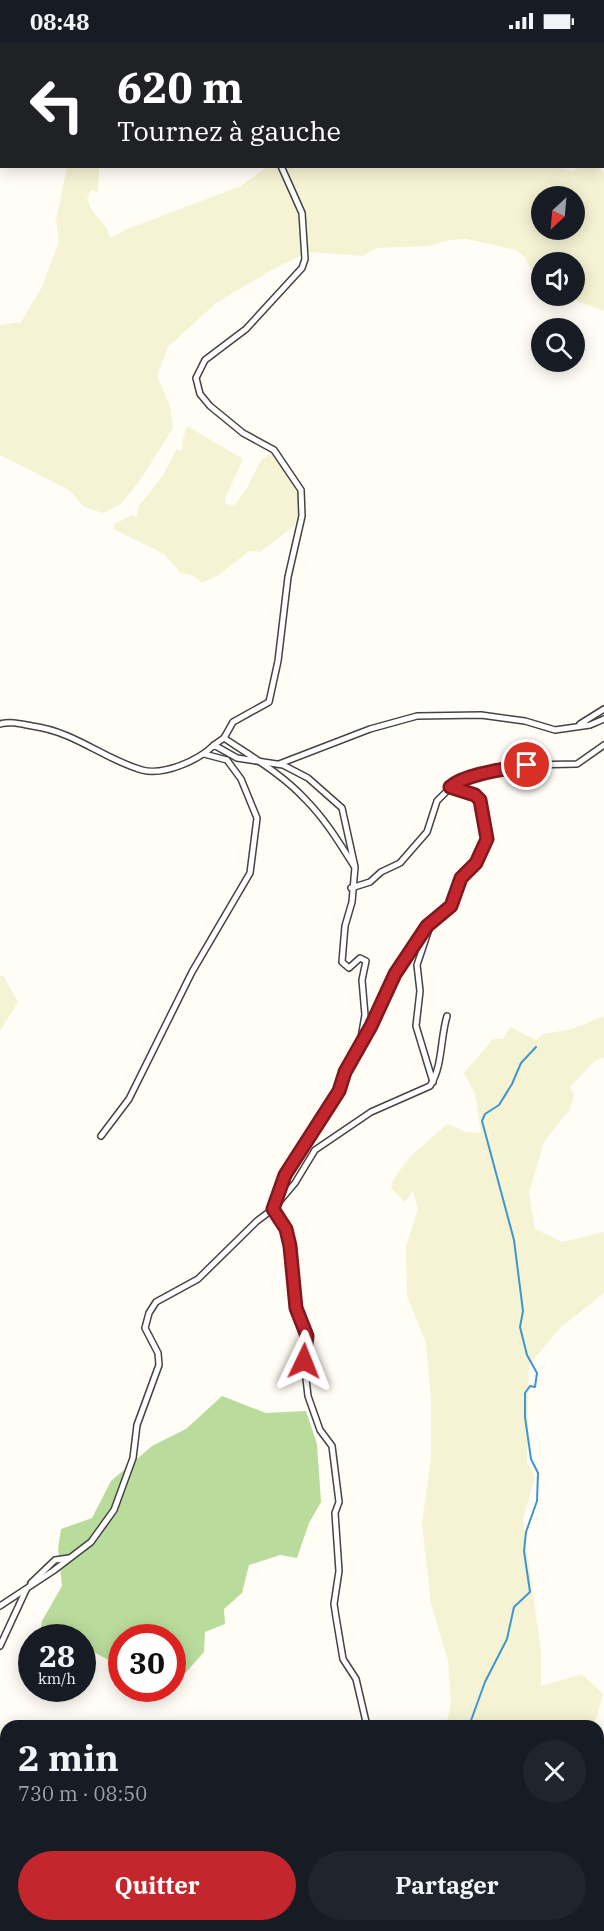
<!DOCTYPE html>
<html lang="fr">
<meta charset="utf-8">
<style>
body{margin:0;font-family:"IBM Plex Serif",serif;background:#20242c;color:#f1f3f6;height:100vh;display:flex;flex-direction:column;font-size:22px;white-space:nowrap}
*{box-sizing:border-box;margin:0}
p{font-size:20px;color:#9ea1a6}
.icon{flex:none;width:33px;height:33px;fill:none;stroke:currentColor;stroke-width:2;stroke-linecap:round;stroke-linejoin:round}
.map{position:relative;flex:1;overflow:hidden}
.drawer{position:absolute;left:0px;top:1678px;width:604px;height:212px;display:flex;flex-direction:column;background:#171b24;border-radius:18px 18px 0 0;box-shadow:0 3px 15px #0003}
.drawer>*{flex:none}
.top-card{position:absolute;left:0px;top:0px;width:604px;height:126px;box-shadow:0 3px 15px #0003;background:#202124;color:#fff;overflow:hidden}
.needle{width:39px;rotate:206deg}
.tools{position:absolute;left:531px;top:144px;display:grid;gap:12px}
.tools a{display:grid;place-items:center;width:54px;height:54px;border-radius:50%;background:#171b24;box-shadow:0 3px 15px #0003;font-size:30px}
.speed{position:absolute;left:18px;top:1582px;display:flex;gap:12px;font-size:30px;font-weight:700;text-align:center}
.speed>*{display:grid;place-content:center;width:78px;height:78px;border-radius:50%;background:#171b24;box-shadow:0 3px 15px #0003;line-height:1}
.speed small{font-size:15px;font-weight:400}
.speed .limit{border:9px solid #d22;background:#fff;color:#111}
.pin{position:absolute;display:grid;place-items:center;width:51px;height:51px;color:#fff;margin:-26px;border:3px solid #fff;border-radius:50%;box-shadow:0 2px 6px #0007}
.me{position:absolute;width:66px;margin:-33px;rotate:2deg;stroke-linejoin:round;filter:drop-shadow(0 0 4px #0008)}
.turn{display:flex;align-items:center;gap:21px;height:126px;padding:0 18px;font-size:27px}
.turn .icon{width:78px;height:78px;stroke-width:2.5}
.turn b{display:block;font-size:42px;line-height:51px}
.round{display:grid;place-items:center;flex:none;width:63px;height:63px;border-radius:32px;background:#20242c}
.headline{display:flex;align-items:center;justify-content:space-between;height:102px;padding:0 18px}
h1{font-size:36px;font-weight:700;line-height:45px}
.primary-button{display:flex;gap:12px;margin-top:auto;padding:12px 18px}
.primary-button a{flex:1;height:69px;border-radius:36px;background:#c4262e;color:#fff;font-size:24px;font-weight:700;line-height:69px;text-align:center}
.primary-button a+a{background:#20242c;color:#f1f3f6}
.status{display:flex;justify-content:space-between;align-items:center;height:42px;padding:0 30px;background:#171b24;direction:ltr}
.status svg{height:16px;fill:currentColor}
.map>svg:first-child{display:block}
.farmland{fill:#f6f3d4;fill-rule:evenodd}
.forest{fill:#b9dc9c}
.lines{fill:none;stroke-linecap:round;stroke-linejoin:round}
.stream{stroke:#3f96cf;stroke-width:2}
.street-casing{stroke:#444;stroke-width:8}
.street{stroke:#fff;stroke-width:5}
.route-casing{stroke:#7f191e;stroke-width:15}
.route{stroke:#c4262e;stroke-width:10}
</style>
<div class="status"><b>08:48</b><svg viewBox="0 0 49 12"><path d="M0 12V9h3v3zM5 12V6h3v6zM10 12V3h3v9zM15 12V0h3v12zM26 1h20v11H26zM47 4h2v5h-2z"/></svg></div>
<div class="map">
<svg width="604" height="1889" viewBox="0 0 604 1889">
<rect width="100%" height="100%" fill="#fffdf5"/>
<g class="farmland">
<path d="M549,124L572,129L580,125L597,124L604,130V269L563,254H574V220H542L541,234L532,229L525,215L516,208L467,197L449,198L428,204L376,206L363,214L309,210L275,226L216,261L168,305L157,334L170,364L173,386L141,437L121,462L103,471L84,465L69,448L0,413V283L21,280L42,245L59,199L56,178L67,125H99L98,150L91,148L87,157L93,170L107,186L110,196L127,187L241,144L267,125ZM542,154H574V188H542Z"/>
<path d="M187,384L243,417L225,456V461L234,464L247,446L261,418L273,410L298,452V474L294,484L260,510L249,509L219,533L202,541L192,533L181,531L164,512L113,487L115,482L132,473L137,475L138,465L162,435L176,408H181L183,404L182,400Z"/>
<path d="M3,933L18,960L0,989V934Z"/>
<path d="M604,974V1015L595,1019L570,1045L574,1053L570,1067L544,1100L529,1150L535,1187L562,1200L604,1190V1251L560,1286L529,1323L527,1420L535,1435L523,1477L541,1610V1644L582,1632L603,1652L594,1684H446L451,1661L448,1618L431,1562L422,1482L431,1415V1358L426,1301L407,1254L406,1204L418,1167L413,1149L405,1160L391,1146L393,1138L409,1116L447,1082L466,1090L481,1091L475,1052L464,1031L494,996L503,997L510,985L536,998L544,992L572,987Z"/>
<path d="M482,1884H538L543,1889H483Z"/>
</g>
<path class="forest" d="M222,1354L266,1371L306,1369L317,1402L321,1460L309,1481L297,1516L280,1513L249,1523L242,1551L224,1567L225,1582L205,1590L204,1610L173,1645L172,1596H122L121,1625L83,1604L82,1596H39L42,1579L62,1544L58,1507L61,1487L92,1476L111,1439L152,1404L186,1387Z"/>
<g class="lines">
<g class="stream">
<path d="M469,1684L485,1640L507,1597L514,1565L530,1550L524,1509L526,1490L537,1459L538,1431L531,1417L525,1375V1351L530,1344L535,1345L537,1331L527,1313L520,1285L523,1269L514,1198L482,1079L485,1072L499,1063L512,1042L521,1021L536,1005"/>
<path d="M484,1884L492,1889"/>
</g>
<defs>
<g id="street">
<path d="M265,0L266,2"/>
<path d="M0,682C11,679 21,682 32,684C76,690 103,717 142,728C164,734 199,718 214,703L237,716L283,723L308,736L342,766L355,825L352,860L345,884L342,920L349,926L360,916L366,919L362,938L365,973L360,1002L345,1030L339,1049L285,1133L273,1167L286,1187L296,1266L307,1294L304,1319L308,1354L320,1388L332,1404L339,1460L335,1471L339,1529L334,1562L336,1575L343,1617L356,1637L367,1684"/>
<path d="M580,682L604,667"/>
<path d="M224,696C252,715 282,732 305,757C325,777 339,800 354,824"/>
<path d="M214,703L224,696L233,680L269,660L278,619L288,535L302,474L301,448L274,408L243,391L210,364L200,352L196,336L205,318L246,287L302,226L305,217L302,171L281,124"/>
<path d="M279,722L370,687L417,674L481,673L525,679L555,688L590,683L604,677"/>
<path d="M351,846L370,840L381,830L400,821L427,790L437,759L458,738L527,723L577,722L604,703"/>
<path d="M363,998C386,959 399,913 431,879"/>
<path d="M433,1040L416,984L420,949L417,923L429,887L437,875L451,864L461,836L476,821L487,797L480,758L475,753L450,745"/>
<path d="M101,1094L129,1057L192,930L250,831L257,776L241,737L227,718L204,712"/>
<path d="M31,1541L55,1518L69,1516"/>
<path d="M0,1564L53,1529L91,1500L114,1468L133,1416L137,1383L159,1323L158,1311L145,1286L149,1271L156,1260L198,1237L257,1179L273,1167L295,1141L315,1108L371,1070L430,1044C443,1024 440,997 447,974"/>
<path d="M0,1604L26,1548"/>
<path d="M0,1707L6,1712"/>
<path d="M0,1722L6,1726"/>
<path d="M598,1754L604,1752"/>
<path d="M415,1884L418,1889"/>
<path d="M566,1884C578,1888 588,1886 599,1889"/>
<path d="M468,1889L478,1884"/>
</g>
</defs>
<use href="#street" class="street-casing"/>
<use href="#street" class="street"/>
</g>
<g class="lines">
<defs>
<path id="route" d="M304,1319L307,1294L296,1266L290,1204L286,1187L273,1167L285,1133L339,1049L345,1030L371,984L395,932L427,884L451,864L461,836L476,821L487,797L480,758L475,753L450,745C465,732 506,727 527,723"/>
</defs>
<use href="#route" class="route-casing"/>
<use href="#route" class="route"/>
</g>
</svg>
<div class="tools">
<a><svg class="needle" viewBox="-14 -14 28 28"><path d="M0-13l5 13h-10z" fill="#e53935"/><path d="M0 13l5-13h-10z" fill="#9ea1a6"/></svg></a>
<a><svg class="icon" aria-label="sound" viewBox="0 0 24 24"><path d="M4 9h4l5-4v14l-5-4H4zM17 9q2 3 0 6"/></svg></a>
<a><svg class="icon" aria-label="search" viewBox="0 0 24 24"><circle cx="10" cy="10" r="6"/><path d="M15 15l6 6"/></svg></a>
</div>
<div class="speed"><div>28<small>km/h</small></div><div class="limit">30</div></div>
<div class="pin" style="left:527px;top:723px;background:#d93025"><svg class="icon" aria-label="arrive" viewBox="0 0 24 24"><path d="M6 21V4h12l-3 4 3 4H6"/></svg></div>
<svg class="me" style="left:304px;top:1319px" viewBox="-20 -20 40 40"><path d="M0-17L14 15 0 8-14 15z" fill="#c4262e" stroke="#fff" stroke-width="4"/></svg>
<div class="top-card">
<div class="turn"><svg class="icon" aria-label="left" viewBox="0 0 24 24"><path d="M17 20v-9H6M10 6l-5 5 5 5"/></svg><div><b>620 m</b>Tournez à gauche</div></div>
</div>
<section class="drawer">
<div class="headline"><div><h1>2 min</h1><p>730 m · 08:50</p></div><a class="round"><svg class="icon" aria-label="close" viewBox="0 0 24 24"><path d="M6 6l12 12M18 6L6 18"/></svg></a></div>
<div class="primary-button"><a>Quitter</a><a>Partager</a></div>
</section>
</div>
